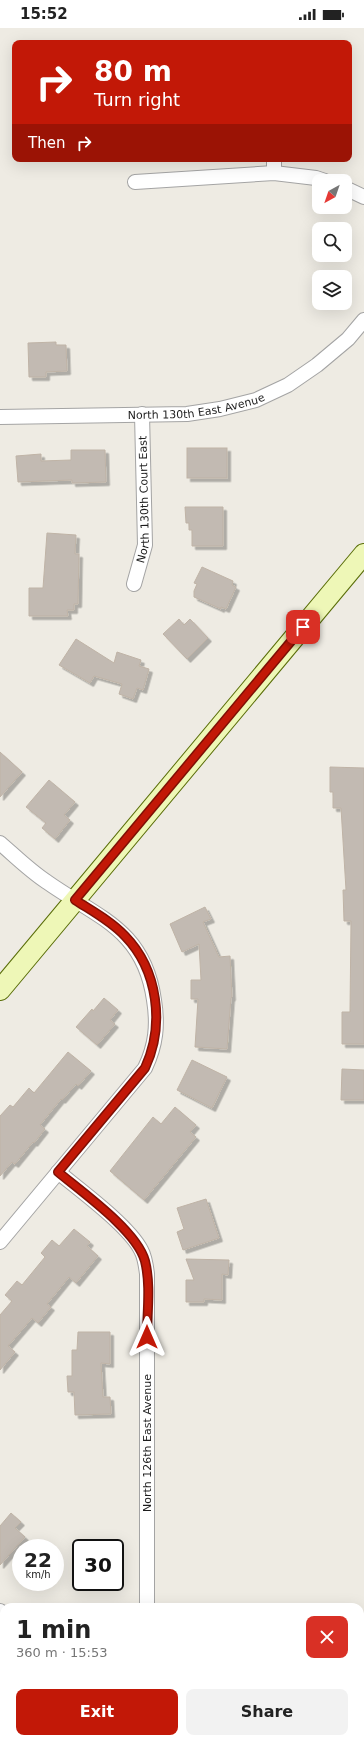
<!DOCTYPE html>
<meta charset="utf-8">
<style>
body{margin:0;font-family:"DejaVu Sans",sans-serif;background:#f2f2f2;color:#222;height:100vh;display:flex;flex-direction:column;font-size:15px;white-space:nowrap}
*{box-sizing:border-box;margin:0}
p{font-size:13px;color:#767676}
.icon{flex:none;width:22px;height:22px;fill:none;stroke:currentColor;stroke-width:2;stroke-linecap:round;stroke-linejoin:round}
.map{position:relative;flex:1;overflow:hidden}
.details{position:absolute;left:0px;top:1575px;width:364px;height:140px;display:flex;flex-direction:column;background:#fff;border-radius:12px 12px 0 0;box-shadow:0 4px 16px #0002}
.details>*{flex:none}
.banner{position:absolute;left:12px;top:12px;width:340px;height:122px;border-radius:8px;box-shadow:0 4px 16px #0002;background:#c21807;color:#fff;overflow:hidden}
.needle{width:26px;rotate:220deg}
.tools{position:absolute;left:312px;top:146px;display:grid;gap:8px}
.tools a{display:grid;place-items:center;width:40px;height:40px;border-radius:8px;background:#fff;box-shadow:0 4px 16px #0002;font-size:20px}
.speed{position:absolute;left:12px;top:1511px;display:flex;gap:8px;font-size:20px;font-weight:700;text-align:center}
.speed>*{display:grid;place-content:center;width:52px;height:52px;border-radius:50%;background:#fff;box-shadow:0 4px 16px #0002;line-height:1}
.speed small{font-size:10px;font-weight:400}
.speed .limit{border:2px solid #111;border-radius:6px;background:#fff;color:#111}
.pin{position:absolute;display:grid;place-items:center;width:34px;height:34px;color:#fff;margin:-17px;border-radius:8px;box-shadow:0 2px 6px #0006}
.me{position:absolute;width:44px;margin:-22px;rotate:0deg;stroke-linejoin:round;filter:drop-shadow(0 0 3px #0008)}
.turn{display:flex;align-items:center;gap:14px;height:84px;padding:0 16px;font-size:18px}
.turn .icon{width:52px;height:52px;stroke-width:2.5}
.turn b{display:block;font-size:28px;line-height:34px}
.then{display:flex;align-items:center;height:38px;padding:0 16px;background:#0003;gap:8px;font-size:15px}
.round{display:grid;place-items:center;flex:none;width:42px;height:42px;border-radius:8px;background:#f2f2f2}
.headline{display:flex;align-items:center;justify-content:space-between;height:68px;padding:0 16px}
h1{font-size:24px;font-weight:600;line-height:30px}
.button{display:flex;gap:8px;margin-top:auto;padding:8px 16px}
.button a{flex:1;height:46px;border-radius:8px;background:#c21807;color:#fff;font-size:16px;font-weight:600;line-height:46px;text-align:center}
.button a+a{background:#f2f2f2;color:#222}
.status{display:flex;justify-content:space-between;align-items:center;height:28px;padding:0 20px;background:#fff;direction:ltr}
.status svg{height:11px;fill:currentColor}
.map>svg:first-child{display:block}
.building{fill:#c2bab2;stroke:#bfb3a6;filter:url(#shadow)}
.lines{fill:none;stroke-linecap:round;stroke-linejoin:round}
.minor-casing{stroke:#a4a4a4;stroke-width:16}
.secondary-casing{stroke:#5a6e09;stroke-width:22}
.minor{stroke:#fff;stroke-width:14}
.secondary{stroke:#eef7b7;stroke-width:20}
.route-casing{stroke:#7e1005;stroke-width:10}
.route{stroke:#c21807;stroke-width:7}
.labels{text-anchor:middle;stroke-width:3;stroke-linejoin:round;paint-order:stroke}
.street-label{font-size:11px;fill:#1d1d1d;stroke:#fff}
</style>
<div class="status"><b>15:52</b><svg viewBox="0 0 49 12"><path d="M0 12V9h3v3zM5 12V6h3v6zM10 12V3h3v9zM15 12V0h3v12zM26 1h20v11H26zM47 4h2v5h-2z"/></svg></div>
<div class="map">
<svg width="364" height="1715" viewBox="0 0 364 1715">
<defs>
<filter id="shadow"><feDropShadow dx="3.5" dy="3.5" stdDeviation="0" flood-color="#0004"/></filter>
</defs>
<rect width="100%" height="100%" fill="#eeebe3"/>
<g class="building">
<path d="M56,314V317H66L67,343L46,344V349H29L28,315Z"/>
<rect x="187" y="420" width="40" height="30"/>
<path d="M71,422H105L106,454L72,455V452L18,454L16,428L41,426V433L71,432Z"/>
<path d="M185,479H223V518H192V502H189V495H186Z"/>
<path d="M47,505L76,507L75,526H79L78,576H74V582H67L68,588H29V560H43Z"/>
<path d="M202,539L233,553L232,557L236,559L226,581L221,579V581L194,569V563L197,556L194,555Z"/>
<path d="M179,591L184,597L190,591L208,610L187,631L163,606Z"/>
<path d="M76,611L114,635L117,624L141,632L139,638L149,641L143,662L137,660L133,671L119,666L122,656L94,648L90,655L59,637Z"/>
<path d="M0,724L22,744L0,769Z"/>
<path d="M330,739L364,740V1016H342V984H350L351,893H344L343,862H346L341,780H333V764H330Z"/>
<path d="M49,752L75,774L64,787L70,792L55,811L42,800L46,795L26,779Z"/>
<path d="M205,879L211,891L203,894L219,929L230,928L232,969L231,970L227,1021L195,1019L198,971H191V952H201L199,916L182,924L170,896Z"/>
<path d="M104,970L118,982L110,992L115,996L97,1017L76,999L92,981L93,983Z"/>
<path d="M68,1024L91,1043L78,1058L76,1056L62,1072L61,1071L40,1097L45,1101L34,1115L33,1114L15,1136L12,1134L0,1148V1088L10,1077L13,1079L29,1060L34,1065Z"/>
<path d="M192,1032L227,1049L212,1080L177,1062Z"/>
<path d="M342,1041L364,1042V1072H341Z"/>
<path d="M175,1079L196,1097L190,1104L196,1109L144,1172L110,1143L153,1089L161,1096Z"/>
<path d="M206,1171L219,1210L183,1222L177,1204L184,1201L177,1180Z"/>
<path d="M74,1201L90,1214L87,1218L98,1228L76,1255L69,1249L47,1276L51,1279L38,1295L32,1290L8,1318L15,1324L0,1342V1287L12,1273L5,1267L17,1253L22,1257L45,1229L41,1225L52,1212L59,1218Z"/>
<path d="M186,1231L229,1232L228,1247L222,1246V1272L204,1271V1274H186V1252H194Z"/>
<path d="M78,1304H110V1336L101,1335L103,1369H110L111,1386L75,1387L74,1364H68L67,1348H72V1322H77Z"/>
<path d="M11,1485L21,1494L15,1500L25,1509L0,1537V1498Z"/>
</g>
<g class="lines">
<defs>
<g id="minor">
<path d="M274,145V131"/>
<path d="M135,154L274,145L316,150L325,153"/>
<path d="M345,160L364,169"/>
<path id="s1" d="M0,389L187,386L220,381L256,372L288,357L317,337L348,311L364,292"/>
<path id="s2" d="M134,556L145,517L142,386"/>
<path d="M0,815C15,828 30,843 47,854C98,890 144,901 154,972C158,997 156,1017 145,1040L0,1214"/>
<path d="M58,1144C80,1162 129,1198 141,1222C145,1229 146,1238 147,1246V1579"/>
<path d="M0,1583L4,1586"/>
</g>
<path id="secondary" d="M0,962L364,526"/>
</defs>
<use href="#minor" class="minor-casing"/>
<use href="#secondary" class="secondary-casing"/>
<use href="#minor" class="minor"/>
<use href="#secondary" class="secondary"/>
</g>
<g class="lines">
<defs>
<path id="route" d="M147,1309C147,1285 151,1257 145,1233C137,1203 82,1164 58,1144L145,1040C165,997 158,942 125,908C111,893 92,883 75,872L303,599"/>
</defs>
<use href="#route" class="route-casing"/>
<use href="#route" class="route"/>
</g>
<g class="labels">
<g class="street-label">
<text dy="4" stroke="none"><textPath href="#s1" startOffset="197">North 130th East Avenue</textPath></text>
<text dy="4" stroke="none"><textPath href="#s2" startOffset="86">North 130th Court East</textPath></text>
<text transform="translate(147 1415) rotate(-90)" y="4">North 126th East Avenue</text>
</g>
</g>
</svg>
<div class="tools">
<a><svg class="needle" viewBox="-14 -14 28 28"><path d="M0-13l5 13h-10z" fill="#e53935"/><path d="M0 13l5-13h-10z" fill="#767676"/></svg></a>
<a><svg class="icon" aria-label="search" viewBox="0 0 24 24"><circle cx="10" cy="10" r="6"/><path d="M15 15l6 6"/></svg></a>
<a><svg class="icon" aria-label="layers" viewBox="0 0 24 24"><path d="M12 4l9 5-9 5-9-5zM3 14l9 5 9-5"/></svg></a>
</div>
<div class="speed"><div>22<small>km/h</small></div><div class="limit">30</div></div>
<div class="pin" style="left:303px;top:599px;background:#d93025"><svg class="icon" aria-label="arrive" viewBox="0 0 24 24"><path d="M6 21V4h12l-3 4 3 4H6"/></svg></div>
<svg class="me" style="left:147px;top:1309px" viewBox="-20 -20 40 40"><path d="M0-17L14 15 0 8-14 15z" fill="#c21807" stroke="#fff" stroke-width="4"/></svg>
<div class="banner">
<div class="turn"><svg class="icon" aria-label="right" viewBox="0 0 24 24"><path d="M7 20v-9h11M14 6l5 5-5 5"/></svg><div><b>80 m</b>Turn right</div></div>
<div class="then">Then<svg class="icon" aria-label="right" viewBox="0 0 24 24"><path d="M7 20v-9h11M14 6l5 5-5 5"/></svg></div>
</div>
<section class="details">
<div class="headline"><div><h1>1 min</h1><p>360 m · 15:53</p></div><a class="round" style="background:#d93025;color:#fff"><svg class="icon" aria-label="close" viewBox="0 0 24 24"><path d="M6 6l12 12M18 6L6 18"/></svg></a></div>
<div class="button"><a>Exit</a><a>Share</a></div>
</section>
</div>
